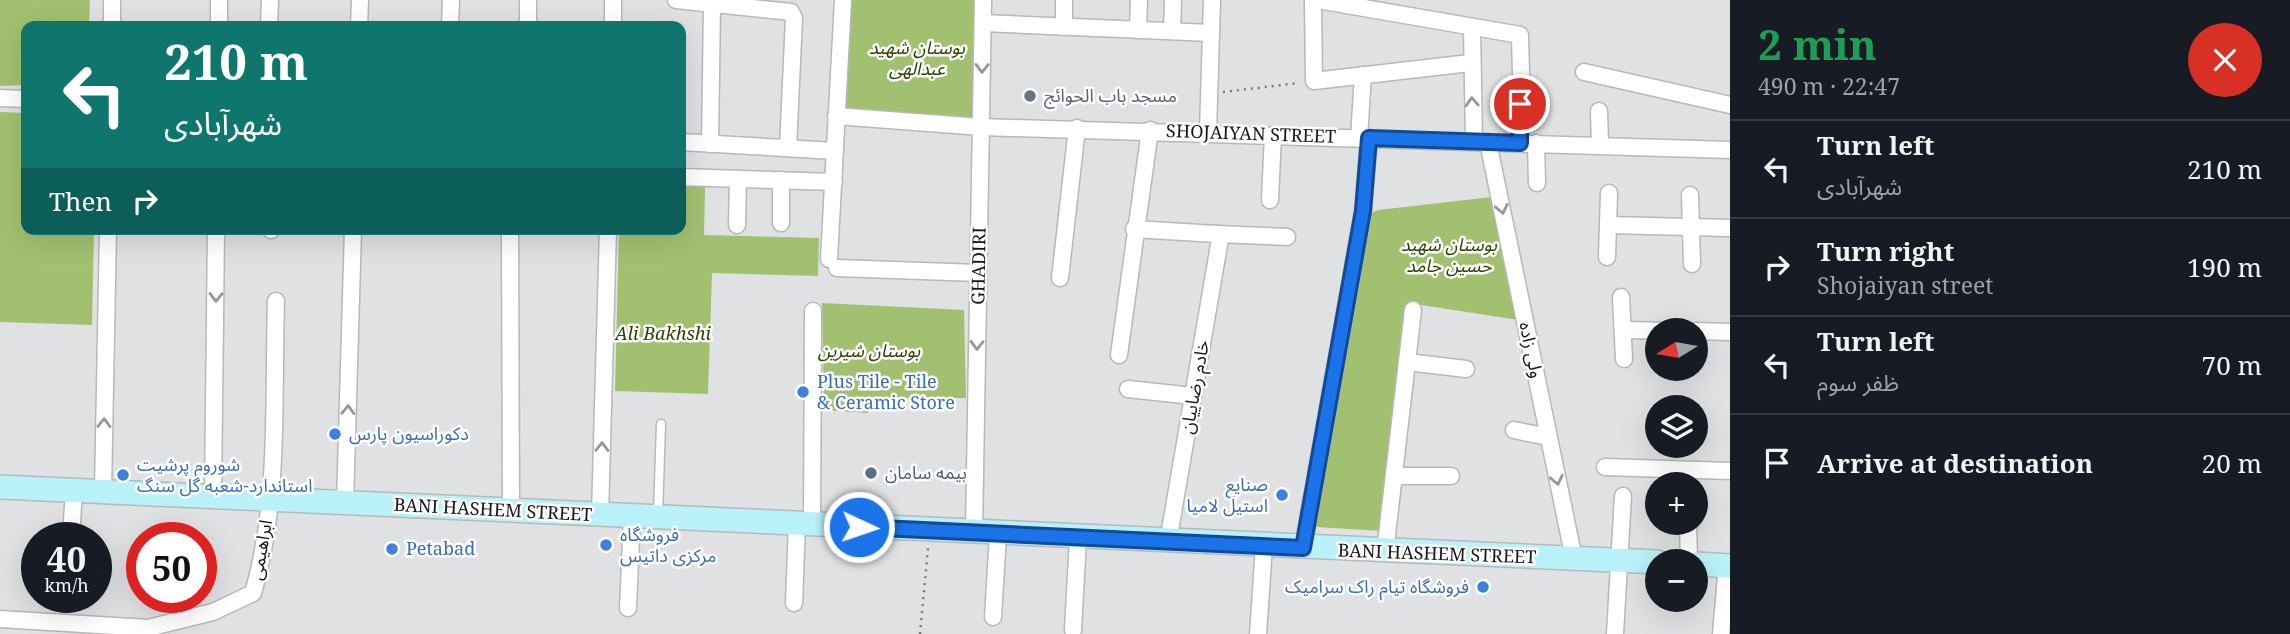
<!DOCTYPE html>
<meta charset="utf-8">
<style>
body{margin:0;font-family:"Noto Serif","Noto Sans Arabic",serif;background:#20242c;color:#f1f3f6;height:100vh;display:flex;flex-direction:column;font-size:26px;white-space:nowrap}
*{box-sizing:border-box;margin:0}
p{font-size:23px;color:#9ea1a6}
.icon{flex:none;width:38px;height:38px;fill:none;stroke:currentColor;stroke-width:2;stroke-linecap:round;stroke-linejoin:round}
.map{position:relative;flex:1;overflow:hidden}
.panel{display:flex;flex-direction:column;background:#171b24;width:560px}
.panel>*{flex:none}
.banner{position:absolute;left:21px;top:21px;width:665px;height:214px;border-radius:14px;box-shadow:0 7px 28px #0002;background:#0f766e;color:#fff;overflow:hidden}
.needle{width:46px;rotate:259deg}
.fabs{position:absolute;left:1645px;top:318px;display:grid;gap:14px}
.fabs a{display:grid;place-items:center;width:63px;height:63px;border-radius:50%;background:#171b24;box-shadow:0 7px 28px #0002;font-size:35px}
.speed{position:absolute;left:21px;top:522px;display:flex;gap:14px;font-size:35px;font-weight:700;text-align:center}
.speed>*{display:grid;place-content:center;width:91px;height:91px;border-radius:50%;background:#171b24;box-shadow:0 7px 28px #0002;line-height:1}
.speed small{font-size:18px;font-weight:400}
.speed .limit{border:10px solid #d22;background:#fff;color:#111}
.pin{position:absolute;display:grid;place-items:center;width:60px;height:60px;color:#fff;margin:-30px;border:4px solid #fff;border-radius:50%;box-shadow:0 2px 7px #0007}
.me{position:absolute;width:77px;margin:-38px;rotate:93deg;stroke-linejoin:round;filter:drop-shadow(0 0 5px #0008)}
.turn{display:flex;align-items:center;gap:24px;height:147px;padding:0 28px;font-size:32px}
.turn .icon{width:91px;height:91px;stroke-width:2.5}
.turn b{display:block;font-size:49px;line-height:60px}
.then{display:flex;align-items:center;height:66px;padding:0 28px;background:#0003;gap:14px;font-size:26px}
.round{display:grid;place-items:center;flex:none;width:74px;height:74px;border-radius:37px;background:#20242c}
.headline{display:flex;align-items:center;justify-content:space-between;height:119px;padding:0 28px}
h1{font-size:42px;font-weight:700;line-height:52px;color:#1e9e55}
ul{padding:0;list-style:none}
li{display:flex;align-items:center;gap:21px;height:98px;padding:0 28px;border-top:2px solid #363941}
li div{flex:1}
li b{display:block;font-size:26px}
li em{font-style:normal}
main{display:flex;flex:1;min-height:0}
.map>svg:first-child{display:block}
.green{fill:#a2c170}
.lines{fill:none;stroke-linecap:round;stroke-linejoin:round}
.lane-casing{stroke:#b6b8b9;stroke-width:11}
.street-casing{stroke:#b6b8b9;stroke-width:19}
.secondary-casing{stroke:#b6b8b9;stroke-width:26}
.path{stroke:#7b7c7e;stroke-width:2.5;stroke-dasharray:2 5;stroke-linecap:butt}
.lane{stroke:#fff;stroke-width:8}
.street{stroke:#fff;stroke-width:16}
.secondary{stroke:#b8f1f7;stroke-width:23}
.oneway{stroke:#979797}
.route-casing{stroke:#114b97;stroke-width:18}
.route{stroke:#1a73e8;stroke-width:12}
.worship-dot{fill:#6b7280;stroke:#fff;stroke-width:2.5}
.shop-dot{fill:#3f7fe0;stroke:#fff;stroke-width:2.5}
.service-dot{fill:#5c6f8a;stroke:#fff;stroke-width:2.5}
.labels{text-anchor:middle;stroke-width:5;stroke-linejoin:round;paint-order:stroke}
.park-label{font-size:18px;font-style:italic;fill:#2d4000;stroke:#fff}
.worship-label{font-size:18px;fill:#5b616d;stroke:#fff;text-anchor:start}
.street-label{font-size:18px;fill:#171718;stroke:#fff}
.shop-label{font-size:18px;fill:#366cbe;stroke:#fff;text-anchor:start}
.service-label{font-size:18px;fill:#4e5e75;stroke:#fff;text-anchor:start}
</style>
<main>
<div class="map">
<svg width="1730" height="634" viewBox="0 0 1730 634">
<rect width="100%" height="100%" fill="#dfe1e3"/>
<g class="green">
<path d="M0,0H90L89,26H26V85L0,86Z"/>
<path d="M847,0H980L978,121L841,112Z"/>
<path d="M0,112L26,113V229H94L92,325L0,322Z"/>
<path d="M681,187H705L704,235L819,238L818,276L712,273L708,394L615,391L619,229H681Z"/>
<path d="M1492,197L1519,320L1408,303L1383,531L1315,527L1369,214L1378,210Z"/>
<path d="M822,303L964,310L966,398H872L868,413L824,410Z"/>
</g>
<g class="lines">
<defs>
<path id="lane" d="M658,515L661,424"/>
<g id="street">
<path d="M676,0L791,12L794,18L788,148"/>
<path d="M1313,0L1314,81L1470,63"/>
<path d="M1318,0L1520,35L1521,75"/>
<path d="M983,23L1211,33"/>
<path d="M112,26V0"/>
<path d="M219,26V0"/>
<path d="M269,26L270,0"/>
<path d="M359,26L360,0"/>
<path d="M450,26L451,0"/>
<path d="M528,26V0"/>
<path d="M613,26V0"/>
<path d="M1064,27V0"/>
<path d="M1472,27L1474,141"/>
<path d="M1138,30L1139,0"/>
<path d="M1172,31L1173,0"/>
<path d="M1584,72L1730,105"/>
<path d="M0,98L26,99"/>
<path d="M1599,111L1600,145"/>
<path d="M836,116L981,127L1730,150"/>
<path d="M1208,132L1212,0"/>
<path d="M1359,137L1363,75"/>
<path d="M681,142L835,151"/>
<path d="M1488,142L1574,559"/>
<path d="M1520,143V104"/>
<path d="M1536,143L1537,183"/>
<path d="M710,144L712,3"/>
<path d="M681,177L834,182"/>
<path d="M1690,198V195L1692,264"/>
<path d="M1270,200L1273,135"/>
<path d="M781,223V180"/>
<path d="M737,225L738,179"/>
<path d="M1608,225L1730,228"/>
<path d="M510,229L511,511"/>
<path d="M1134,229L1217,234L1220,239L1168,542"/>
<path d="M271,230V229"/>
<path d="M1217,234L1287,237"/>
<path d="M1607,257L1609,193"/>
<path d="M829,259L843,0"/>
<path d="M837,268L978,273"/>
<path d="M1060,278L1077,128"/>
<path d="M1621,297L1624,359"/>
<path d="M1623,330L1676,331"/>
<path d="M1696,331L1730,332"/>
<path d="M1119,355L1150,130"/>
<path d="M1407,362L1466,369"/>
<path d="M1128,389L1193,396"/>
<path d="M1514,430L1548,437"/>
<path d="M1605,467L1730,471"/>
<path d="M1394,476H1451"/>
<path d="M103,491L108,229"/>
<path d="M213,497L216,229"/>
<path d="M345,503L353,229"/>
<path d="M600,515L608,229"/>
<path d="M1688,523L1689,562"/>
<path d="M812,525L813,311"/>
<path d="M974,533L983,0"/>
<path d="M71,537L74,490"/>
<path d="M1303,548L1363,211L1369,138"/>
<path d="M1385,552L1413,310"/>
<path d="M794,603L797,524"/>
<path d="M628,608L632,516"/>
<path d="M993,617L998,534"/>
<path d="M0,619L148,628L213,612L253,593C280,501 273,397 276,301"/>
<path d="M1073,630L1078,538"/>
<path d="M1258,634L1264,546"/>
<path d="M1615,634L1623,496"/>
<path d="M1721,634L1727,565"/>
</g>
<g id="secondary">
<path d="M0,487L1657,562"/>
<path d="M1696,564L1730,566"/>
</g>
</defs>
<use href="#lane" class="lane-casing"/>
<use href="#street" class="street-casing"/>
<use href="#secondary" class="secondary-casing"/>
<g class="path">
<path d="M1223,92L1299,83"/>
<path d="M920,634L928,548"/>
</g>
<use href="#lane" class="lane"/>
<use href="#street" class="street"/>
<use href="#secondary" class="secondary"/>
</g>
<defs><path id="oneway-chevron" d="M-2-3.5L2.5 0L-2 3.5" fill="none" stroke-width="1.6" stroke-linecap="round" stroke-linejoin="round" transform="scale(1.75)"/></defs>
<g class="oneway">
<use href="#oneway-chevron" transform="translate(982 68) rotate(91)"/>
<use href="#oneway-chevron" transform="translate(1472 102) rotate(-93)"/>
<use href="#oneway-chevron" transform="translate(1502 209) rotate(78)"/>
<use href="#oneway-chevron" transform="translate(216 297) rotate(91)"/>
<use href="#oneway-chevron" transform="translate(977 345) rotate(91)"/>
<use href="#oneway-chevron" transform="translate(348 410) rotate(-88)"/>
<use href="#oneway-chevron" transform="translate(104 423) rotate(-89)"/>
<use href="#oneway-chevron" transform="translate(602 447) rotate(-89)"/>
<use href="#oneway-chevron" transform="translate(1557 480) rotate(78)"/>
</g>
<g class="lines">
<defs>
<path id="route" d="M859,527L1303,548L1363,211L1369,138L1520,143V104"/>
</defs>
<use href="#route" class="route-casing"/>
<use href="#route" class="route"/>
</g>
<circle class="worship-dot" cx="1030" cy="96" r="7"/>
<g class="shop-dot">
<circle cx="803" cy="392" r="7"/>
<circle cx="335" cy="434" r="7"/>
<circle cx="123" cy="475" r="7"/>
<circle cx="1282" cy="495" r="7"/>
<circle cx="606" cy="545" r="7"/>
<circle cx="392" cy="549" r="7"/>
<circle cx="1483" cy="587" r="7"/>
</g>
<circle class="service-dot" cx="871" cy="473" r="7"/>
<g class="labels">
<g class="park-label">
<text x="917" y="54">بوستان شهید<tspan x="917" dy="21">عبدالهی</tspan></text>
<text x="1449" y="251">بوستان شهید<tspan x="1449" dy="21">حسین جامد</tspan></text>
<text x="663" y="340">Ali Bakhshi</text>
<text x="869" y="357">بوستان شیرین</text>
</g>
<g class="worship-label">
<text x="1044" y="102">مسجد باب الحوائج</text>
</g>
<g class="street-label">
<text transform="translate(1251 134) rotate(2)" y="6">SHOJAIYAN STREET</text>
<text transform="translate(979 266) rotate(-89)" y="6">GHADIRI</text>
<text transform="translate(1531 350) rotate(78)" y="6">ولی زاده</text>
<text transform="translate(1195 387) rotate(-80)" y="6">خادم رضاییان</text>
<text transform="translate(493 510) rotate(3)" y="6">BANI HASHEM STREET</text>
<text transform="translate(261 550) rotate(-80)" y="6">ابراهیمی</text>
<text transform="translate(1437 554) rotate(2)" y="6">BANI HASHEM STREET</text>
</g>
<g class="shop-label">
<text x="817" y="388">Plus Tile - Tile<tspan x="817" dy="21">&amp; Ceramic Store</tspan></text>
<text x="349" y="440">دکوراسیون پارس</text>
<text x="137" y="471">شوروم پرشیت<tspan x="137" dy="21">استاندارد-شعبه گل سنگ</tspan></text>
<text x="1268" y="491" text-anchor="end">صنایع<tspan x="1268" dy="21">استیل لامیا</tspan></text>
<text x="620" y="541">فروشگاه<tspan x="620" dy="21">مرکزی داتیس</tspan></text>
<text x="406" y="555">Petabad</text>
<text x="1469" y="593" text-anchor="end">فروشگاه تیام راک سرامیک</text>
</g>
<g class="service-label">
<text x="885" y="479">بیمه سامان</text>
</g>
</g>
</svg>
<div class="fabs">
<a><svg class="needle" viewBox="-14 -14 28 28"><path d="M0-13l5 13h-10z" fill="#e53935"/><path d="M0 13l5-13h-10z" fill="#9ea1a6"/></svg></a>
<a><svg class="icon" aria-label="layers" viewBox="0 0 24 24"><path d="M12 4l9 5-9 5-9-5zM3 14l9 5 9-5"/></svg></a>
<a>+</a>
<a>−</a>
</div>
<div class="speed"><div>40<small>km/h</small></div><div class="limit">50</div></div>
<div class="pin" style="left:1520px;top:104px;background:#d93025"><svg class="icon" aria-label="arrive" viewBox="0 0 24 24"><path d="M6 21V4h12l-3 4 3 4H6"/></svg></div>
<svg class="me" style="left:859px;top:527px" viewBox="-20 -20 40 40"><circle r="17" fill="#1a73e8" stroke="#fff" stroke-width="3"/><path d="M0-11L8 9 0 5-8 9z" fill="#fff"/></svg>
<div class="banner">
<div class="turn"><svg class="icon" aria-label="left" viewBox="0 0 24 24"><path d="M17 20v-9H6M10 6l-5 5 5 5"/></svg><div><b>210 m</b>شهرآبادی</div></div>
<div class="then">Then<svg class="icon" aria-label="right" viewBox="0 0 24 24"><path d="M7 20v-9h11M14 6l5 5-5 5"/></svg></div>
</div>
</div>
<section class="panel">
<div class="headline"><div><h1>2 min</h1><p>490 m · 22:47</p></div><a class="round" style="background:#d93025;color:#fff"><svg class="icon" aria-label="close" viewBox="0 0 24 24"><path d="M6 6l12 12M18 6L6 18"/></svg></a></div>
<ul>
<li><svg class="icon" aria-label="left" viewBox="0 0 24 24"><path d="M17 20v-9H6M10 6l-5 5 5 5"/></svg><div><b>Turn left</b><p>شهرآبادی</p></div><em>210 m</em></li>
<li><svg class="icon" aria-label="right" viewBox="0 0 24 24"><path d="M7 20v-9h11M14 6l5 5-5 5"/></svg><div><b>Turn right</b><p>Shojaiyan street</p></div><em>190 m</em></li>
<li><svg class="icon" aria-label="left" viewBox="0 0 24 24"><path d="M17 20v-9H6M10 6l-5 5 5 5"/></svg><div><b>Turn left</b><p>ظفر سوم</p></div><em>70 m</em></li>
<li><svg class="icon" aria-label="arrive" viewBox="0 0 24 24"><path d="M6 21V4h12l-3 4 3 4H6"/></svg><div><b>Arrive at destination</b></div><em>20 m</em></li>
</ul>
</section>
</main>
